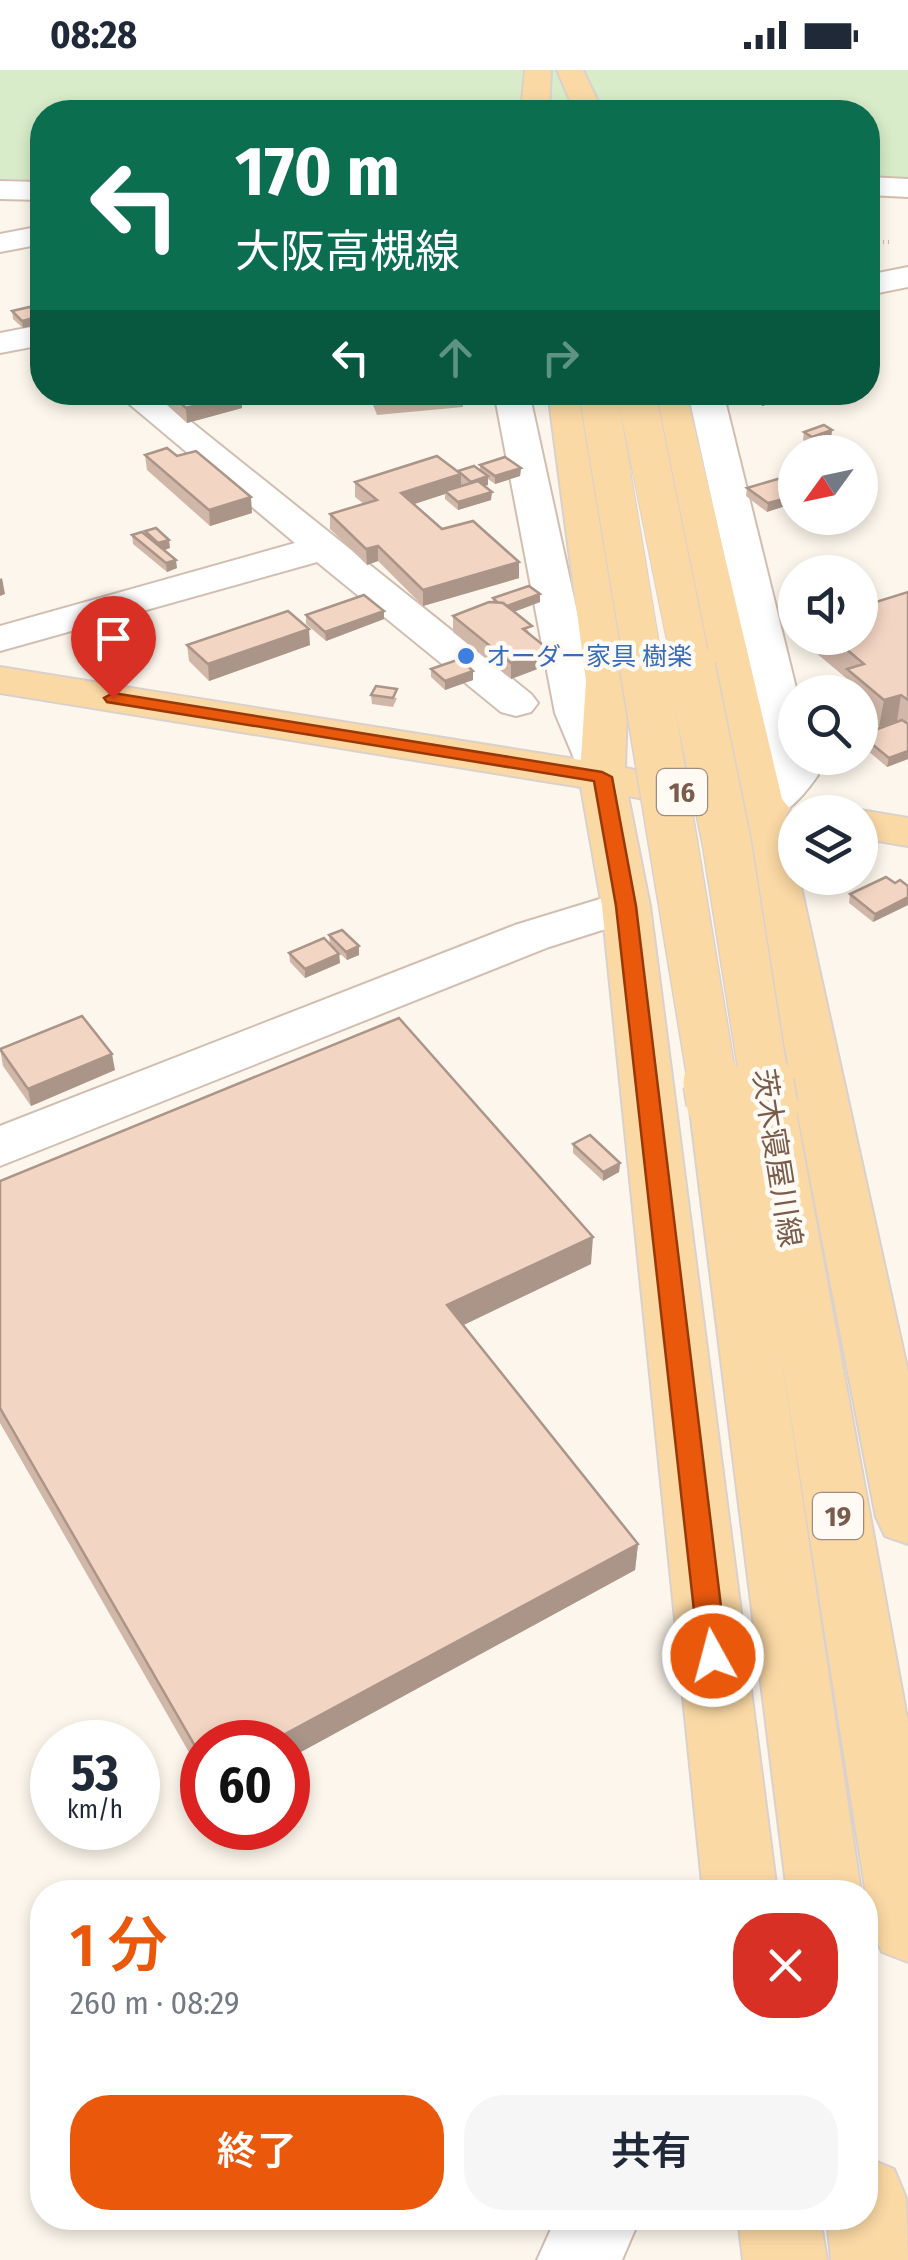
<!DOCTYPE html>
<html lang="ja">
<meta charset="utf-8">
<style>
body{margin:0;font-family:"Fira Sans Condensed","Noto Sans JP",sans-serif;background:#f6f6f7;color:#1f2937;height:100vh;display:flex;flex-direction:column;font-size:38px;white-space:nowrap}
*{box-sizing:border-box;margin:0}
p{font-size:32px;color:#747a83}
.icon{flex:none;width:55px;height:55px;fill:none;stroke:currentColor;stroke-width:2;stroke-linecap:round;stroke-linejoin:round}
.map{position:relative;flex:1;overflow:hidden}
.details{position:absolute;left:30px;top:1810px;width:848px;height:350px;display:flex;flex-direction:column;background:#fff;border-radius:40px;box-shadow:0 5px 15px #0003}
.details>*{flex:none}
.guide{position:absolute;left:30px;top:30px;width:850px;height:305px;border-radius:40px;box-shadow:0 5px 15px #0003;background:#0b6e4f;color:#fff;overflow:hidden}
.needle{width:65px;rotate:237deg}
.tools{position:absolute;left:778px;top:365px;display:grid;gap:20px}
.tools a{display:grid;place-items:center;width:100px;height:100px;border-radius:50%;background:#fff;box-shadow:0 5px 15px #0003;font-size:50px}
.speed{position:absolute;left:30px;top:1650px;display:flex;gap:20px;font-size:50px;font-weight:700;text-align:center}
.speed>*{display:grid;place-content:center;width:130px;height:130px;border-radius:50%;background:#fff;box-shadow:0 5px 15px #0003;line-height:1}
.speed small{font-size:25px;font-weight:400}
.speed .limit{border:15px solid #d22;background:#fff;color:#111}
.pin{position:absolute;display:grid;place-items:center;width:85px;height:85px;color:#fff;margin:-102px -42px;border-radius:50% 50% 50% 0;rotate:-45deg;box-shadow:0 0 10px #0007}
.pin .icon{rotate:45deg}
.me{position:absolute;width:110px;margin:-55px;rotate:353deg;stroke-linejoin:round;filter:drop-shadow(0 0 8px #0008)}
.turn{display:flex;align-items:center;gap:35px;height:210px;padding:0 40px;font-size:45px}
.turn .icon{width:130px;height:130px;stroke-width:2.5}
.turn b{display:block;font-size:70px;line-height:85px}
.lanes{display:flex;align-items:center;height:95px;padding:0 40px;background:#0003;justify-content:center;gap:50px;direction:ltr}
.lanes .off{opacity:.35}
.round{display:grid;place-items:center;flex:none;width:105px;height:105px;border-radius:40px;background:#f6f6f7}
.head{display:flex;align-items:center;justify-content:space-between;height:170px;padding:0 40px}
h1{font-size:60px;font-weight:600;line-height:75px;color:#ea580c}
.primary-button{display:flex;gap:20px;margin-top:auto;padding:20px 40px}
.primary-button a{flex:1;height:115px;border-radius:40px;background:#ea580c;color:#fff;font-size:40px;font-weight:600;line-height:115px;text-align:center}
.primary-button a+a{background:#f6f6f7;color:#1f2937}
.status{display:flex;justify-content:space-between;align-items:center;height:70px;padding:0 50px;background:#fff;direction:ltr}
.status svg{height:28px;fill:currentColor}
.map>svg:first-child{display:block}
.green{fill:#d8ecc9}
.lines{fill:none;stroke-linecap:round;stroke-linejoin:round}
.minor-casing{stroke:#d1beb0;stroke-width:4}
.major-casing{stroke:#dad1cd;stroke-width:4}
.path{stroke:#d9b8a5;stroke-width:4;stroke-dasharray:1 4;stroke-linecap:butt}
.minor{fill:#fff;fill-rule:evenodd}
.major{fill:#fbd9a5;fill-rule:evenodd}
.major-bridge-far2-casing{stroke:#dad1cd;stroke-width:40;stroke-linecap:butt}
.major-bridge-far1-casing{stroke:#dad1cd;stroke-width:51;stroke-linecap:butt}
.major-bridge-casing{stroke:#dad1cd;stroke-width:62;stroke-linecap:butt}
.major-bridge-far2{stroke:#fbd9a5;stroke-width:38}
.major-bridge-far1{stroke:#fbd9a5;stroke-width:48}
.major-bridge{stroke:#fbd9a5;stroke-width:59}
.wall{fill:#d1b7a8}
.shaded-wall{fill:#aa9588}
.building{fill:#f3d5c3;stroke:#aa9588;stroke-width:2.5}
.route{fill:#ea580c;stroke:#983908;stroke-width:2.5}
.shop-dot{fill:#3f7fe0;stroke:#fffaf3;stroke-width:4}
.labels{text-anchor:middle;stroke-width:9;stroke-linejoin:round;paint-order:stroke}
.far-shop-label{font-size:25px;fill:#366cbe;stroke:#fffaf3;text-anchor:start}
.shield{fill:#fffaf3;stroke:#a28b7f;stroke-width:2.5}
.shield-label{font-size:28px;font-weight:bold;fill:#7a5c4d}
.street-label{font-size:30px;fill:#7a5c4d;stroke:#fffaf3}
</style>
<div class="status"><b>08:28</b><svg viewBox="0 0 49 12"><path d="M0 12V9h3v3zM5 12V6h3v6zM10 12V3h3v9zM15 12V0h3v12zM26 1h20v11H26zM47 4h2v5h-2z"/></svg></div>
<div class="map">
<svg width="908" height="2190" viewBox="0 0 908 2190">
<rect width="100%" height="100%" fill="#fdf6ec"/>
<path class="green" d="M0,0H908V113L868,110V42H42V110L0,109Z"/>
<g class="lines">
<defs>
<g id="minor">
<path d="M868,107L908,109V127L868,125Z"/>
<path d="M0,111L42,112V130L0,129Z"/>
<path d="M42,156V174L0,182V164Z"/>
<path d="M908,197V217L868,225V205Z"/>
<path d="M42,255V275L0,283V263Z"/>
<path d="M115,322H154L531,624L538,633L531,642L516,646L501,642L317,492L0,581V556L295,473Z"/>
<path d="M494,322H529L599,643L625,707L618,717L602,721L586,717L555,643Z"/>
<path d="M688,322H723L797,622L795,688H813L818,705C800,731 778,756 745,748L738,738L772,702Z"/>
<path d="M626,821L643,825L650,836L643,847L549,877L0,1096V1056L515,855Z"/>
<path d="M556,2148H640L622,2190H537Z"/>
</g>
<g id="major">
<path d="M525,0H551L549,42H521Z"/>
<path d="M557,0H583L603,42H575Z"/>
<path d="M548,322H584L628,611L625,698L734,719L651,322H686L782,729L790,739L786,745L795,808H799L908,1302V1474L885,1466L876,1447L740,747L628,726L650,836L777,1822H703L602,836L581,717L0,623V597L581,690L586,611Z"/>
<path d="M860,740L908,748V776L860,768V742H850Z"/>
<path d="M716,1013L735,1019L743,1033L749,1023L768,1017L787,1023L795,1036L908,1653V1892L882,1882L871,1856L780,1278L861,1822H787L689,1032L697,1019Z"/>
<path d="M865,2087L894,2099L906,2128L908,2190H831L827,2148H865Z"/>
<path d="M738,2148H820L827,2190H743Z"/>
</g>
</defs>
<use href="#minor" class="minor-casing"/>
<use href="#major" class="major-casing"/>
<path class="path" d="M868,172H892"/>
<use href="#minor" class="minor"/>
<use href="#major" class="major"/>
<defs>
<g id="major-bridge-far2">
<path d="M598,322L644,599"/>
<path d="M636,322L692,599"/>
</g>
<g id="major-bridge-far1">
<path d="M644,597L713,1016"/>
<path d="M691,597L727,774L765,1016"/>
</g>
<g id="major-bridge">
<path d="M713,1013L716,1032"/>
<path d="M764,1013L768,1036"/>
</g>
</defs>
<use href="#major-bridge-far2" class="major-bridge-far2-casing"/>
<use href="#major-bridge-far1" class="major-bridge-far1-casing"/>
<use href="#major-bridge" class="major-bridge-casing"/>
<use href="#major-bridge-far2" class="major-bridge-far2"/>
<use href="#major-bridge-far1" class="major-bridge-far1"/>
<use href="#major-bridge" class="major-bridge"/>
</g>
<g class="wall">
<path d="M12,241L42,244V254L23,258L13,249Z"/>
<path d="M147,322H240L242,338L187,353L167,335L166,332L160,333Z"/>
<path d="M370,322H463V337L377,345L370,327Z"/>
<path d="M745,322H791L790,328L762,336Z"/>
<path d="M832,360L831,368L811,375L803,370L804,362Z"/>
<path d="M145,385L177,386L252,443L210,456L147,400Z"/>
<path d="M480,395L521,398L520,406L495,414L488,409V415L484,416L491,430L458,440L445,429V424L414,434L442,459L519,492V508L423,536L378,491L367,495L330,459V444L364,434L355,427V412L480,400Z"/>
<path d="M795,404L767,442L746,426L747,418Z"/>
<path d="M145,461L170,478L164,480L177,498L167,502L133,474L132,465H145Z"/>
<path d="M908,522V689L887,697L860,674L861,665L897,652L879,657L860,640V622H843L846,608L809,577L811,568H860Z"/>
<path d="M493,528L540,532L514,542L532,566L548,579V595L511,609L453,562V546L492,533Z"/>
<path d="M384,541V549L326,571L306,554V545Z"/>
<path d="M187,575H310L209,611L189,591Z"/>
<path d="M431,599L473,610L445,620L431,607Z"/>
<path d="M371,625L397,628L393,637L372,634Z"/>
<path d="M895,813L908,816V835L873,852L849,833L850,824Z"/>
<path d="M329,865L359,876V885L347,890L330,874L339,884L340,893L305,908L290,892L289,883L330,874Z"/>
<path d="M0,979L115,1000L31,1036L3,996Z"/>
<path d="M573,1074L620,1093L619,1102L603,1111L573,1083Z"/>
<path d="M0,1111L591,1194L463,1255L638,1474L635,1500L288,1689V1672H202V1705L0,1353Z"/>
</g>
<g class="shaded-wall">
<path d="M42,246V254L23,258L22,251Z"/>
<path d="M783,322H791L790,328L762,336V328Z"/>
<path d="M241,323L242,338L187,353L186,338Z"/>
<path d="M165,324L166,332L160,333L159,326Z"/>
<path d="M832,360L831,368L811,375L812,367Z"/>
<path d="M521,398L520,406L495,414V406Z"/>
<path d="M461,404V419L445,421V424L402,438L401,423Z"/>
<path d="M488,406V415L471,420V412Z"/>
<path d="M492,422L491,430L458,440V432Z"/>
<path d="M795,426V433L767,442L768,433Z"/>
<path d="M251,427L252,443L210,456L209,440Z"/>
<path d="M169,470L170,478L159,482L158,473Z"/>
<path d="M378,476V491L367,495L366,479Z"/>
<path d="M176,490L177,498L167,502L166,493Z"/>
<path d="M519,492V508L423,536V520Z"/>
<path d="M2,508L5,524L0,526V509Z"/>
<path d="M540,524V532L503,546L504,537Z"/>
<path d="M384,541V549L326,571L325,562Z"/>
<path d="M309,559L310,575L209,611L208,594Z"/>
<path d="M548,579V595L511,609V593Z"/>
<path d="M473,601V610L445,620V611Z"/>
<path d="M901,625L897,651L879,657L884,630Z"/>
<path d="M908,681V689L887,697L889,688Z"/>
<path d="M908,827V835L873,852L875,844Z"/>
<path d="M359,876V885L347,890L346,882Z"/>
<path d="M339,884L340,893L305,908V899Z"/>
<path d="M112,984L115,1000L31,1036L28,1019Z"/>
<path d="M620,1093L619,1102L603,1111V1102Z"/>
<path d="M593,1167L591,1194L447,1263V1235Z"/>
<path d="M638,1474L635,1500L288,1689V1672H270Z"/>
</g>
<g class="building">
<path d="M34,236L42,246L22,251L12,241Z"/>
<path d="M168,322H240L241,323L186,338Z"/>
<path d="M373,322H460L376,330Z"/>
<path d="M755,322H783L762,328Z"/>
<path d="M824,355L832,360L812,367L804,362Z"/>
<path d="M167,378L177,386L196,381L251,427L209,440L145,385Z"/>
<path d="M437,386L461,404L401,423L442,459L473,451L519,492L423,520L378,476L366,479L330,444L377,430L355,412Z"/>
<path d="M505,387L521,398L495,406L480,395Z"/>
<path d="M474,396L488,406L471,412L458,401Z"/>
<path d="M795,404V426L768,433L747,418Z"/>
<path d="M478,411L492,422L458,432L445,421Z"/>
<path d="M156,458L169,470L158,473L145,461Z"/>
<path d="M142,462L176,490L166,493L132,465Z"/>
<path d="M529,516L540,524L507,536L503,533H498L493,528Z"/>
<path d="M908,522V630L901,625L884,630L847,599L864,594L833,568H860V537Z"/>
<path d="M364,525L384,541L325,562L306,545Z"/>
<path d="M489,532L503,533L532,556L523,559L548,579L511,593L453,546Z"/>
<path d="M288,541L309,559L208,594L187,575Z"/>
<path d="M460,589L473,601L445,611L431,599Z"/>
<path d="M376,616L397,619L393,628L371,625Z"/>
<path d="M902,650L908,654V681L889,688L861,665Z"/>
<path d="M886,807L895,813L900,810L908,816V827L875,844L850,824Z"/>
<path d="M342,860L359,876L346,882L329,865Z"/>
<path d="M324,868L339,884L305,899L289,883Z"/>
<path d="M82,946L112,984L28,1019L0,979Z"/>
<path d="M399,948L593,1167L447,1235L638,1474L270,1672H202V1688L0,1338V1111Z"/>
<path d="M590,1065L620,1093L603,1102L573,1074Z"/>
</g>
<path class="route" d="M113,623L602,702L612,707L636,836L727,1586L723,1594L713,1598L703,1594L699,1586L616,836L594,711L107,632L104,628Z"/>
<circle class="shop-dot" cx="466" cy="586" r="10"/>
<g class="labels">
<g class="far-shop-label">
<text x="486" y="595">オーダー家具 樹楽</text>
</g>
<g class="shield">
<rect x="657" y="699" width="50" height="46" rx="8"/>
<rect x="813" y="1423" width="50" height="46" rx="8"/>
</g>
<g class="shield-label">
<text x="682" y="732">16</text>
<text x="838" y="1456">19</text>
</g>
<g class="street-label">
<text transform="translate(777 1088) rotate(81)" y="10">茨木寝屋川線</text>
</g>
</g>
</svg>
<div class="tools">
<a><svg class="needle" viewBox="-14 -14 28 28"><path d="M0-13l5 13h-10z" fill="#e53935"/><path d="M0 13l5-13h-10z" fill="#747a83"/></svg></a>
<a><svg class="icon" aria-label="sound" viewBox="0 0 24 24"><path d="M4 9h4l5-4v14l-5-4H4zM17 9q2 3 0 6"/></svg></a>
<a><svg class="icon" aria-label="search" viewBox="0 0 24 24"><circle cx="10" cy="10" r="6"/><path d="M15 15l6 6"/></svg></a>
<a><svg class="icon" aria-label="layers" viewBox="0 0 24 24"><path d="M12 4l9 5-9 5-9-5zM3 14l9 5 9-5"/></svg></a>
</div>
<div class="speed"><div>53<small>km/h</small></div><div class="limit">60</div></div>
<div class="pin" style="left:113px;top:628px;background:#d93025"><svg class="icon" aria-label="arrive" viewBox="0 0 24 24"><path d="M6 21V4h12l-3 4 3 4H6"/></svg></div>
<svg class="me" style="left:713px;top:1586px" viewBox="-20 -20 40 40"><circle r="17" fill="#ea580c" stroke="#fff" stroke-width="3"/><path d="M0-11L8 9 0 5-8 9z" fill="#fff"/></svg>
<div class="guide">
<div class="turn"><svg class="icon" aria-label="left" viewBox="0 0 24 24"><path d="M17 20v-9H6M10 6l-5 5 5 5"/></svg><div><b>170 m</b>大阪高槻線</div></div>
<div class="lanes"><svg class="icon" aria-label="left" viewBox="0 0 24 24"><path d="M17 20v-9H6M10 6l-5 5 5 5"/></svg><svg class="icon off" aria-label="ahead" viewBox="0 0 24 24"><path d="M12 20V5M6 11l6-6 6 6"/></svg><svg class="icon off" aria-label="right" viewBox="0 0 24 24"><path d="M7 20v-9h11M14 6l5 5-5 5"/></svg></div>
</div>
<section class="details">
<div class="head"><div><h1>1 分</h1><p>260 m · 08:29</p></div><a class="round" style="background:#d93025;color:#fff"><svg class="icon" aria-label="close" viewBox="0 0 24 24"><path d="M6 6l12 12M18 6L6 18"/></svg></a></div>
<div class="primary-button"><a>終了</a><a>共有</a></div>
</section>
</div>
